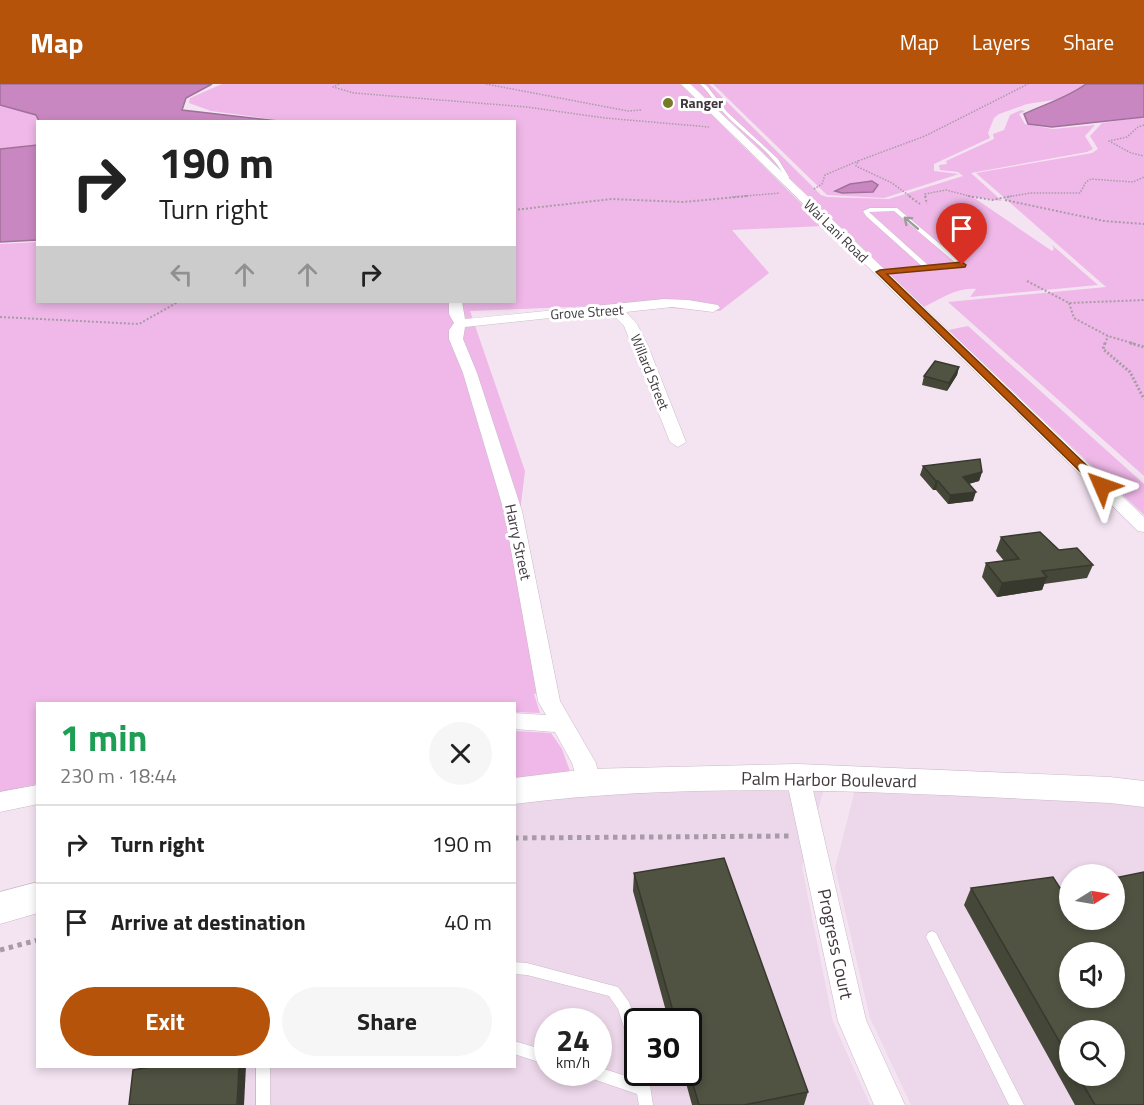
<!DOCTYPE html>
<meta charset="utf-8">
<style>
body{margin:0;font-family:"Titillium Web",sans-serif;background:#f6f6f6;color:#222;height:100vh;display:flex;flex-direction:column;font-size:22px;white-space:nowrap}
*{box-sizing:border-box;margin:0}
p{font-size:20px;color:#767676}
.icon{flex:none;width:33px;height:33px;fill:none;stroke:currentColor;stroke-width:2;stroke-linecap:round;stroke-linejoin:round}
.map{position:relative;flex:1;overflow:hidden}
.sheet{position:absolute;left:36px;top:618px;width:480px;height:366px;display:flex;flex-direction:column;background:#fff;border-radius:0px;box-shadow:0 3px 9px #0003}
.sheet>*{flex:none}
.top-card{position:absolute;left:36px;top:36px;width:480px;height:183px;border-radius:0px;box-shadow:0 3px 9px #0003;background:#fff;color:#222;overflow:hidden}
.needle{width:39px;rotate:79deg}
.fabs{position:absolute;left:1059px;top:780px;display:grid;gap:12px}
.fabs a{display:grid;place-items:center;width:66px;height:66px;border-radius:50%;background:#fff;box-shadow:0 3px 9px #0003;font-size:30px}
.speed{position:absolute;left:534px;top:924px;display:flex;gap:12px;font-size:30px;font-weight:700;text-align:center}
.speed>*{display:grid;place-content:center;width:78px;height:78px;border-radius:50%;background:#fff;box-shadow:0 3px 9px #0003;line-height:1}
.speed small{font-size:15px;font-weight:400}
.speed .limit{border:3px solid #111;border-radius:9px;background:#fff;color:#111}
.pin{position:absolute;display:grid;place-items:center;width:51px;height:51px;color:#fff;margin:-62px -26px;border-radius:50% 50% 50% 0;rotate:-45deg;box-shadow:0 0 6px #0007}
.pin .icon{rotate:45deg}
.me{position:absolute;width:66px;margin:-33px;rotate:313deg;stroke-linejoin:round;filter:drop-shadow(0 0 4px #0008)}
.turn{display:flex;align-items:center;gap:21px;height:126px;padding:0 24px;font-size:27px}
.turn .icon{width:78px;height:78px;stroke-width:2.5}
.turn b{display:block;font-size:42px;line-height:51px}
.lanes{display:flex;align-items:center;height:57px;padding:0 24px;background:#0003;justify-content:center;gap:30px;direction:ltr}
.lanes .off{opacity:.35}
.round{display:grid;place-items:center;flex:none;width:63px;height:63px;border-radius:32px;background:#f6f6f6}
.summary{display:flex;align-items:center;justify-content:space-between;height:102px;padding:0 24px}
h1{font-size:36px;font-weight:700;line-height:45px;color:#1e9e55}
.primary-button{display:flex;gap:12px;margin-top:auto;padding:12px 24px}
.primary-button a{flex:1;height:69px;border-radius:36px;background:#b45309;color:#fff;font-size:24px;font-weight:700;line-height:69px;text-align:center}
.primary-button a+a{background:#f6f6f6;color:#222}
ul{padding:0;list-style:none}
li{display:flex;align-items:center;gap:18px;height:78px;padding:0 24px;border-top:2px solid #e0e0e0}
li div{flex:1}
li b{display:block;font-size:22px}
li em{font-style:normal}
header{display:flex;align-items:center;gap:36px;box-sizing:border-box;height:84px;padding:0 30px;background:#b45309;color:#fff}
header strong{font-size:28px}
nav{display:flex;gap:33px;margin-inline-start:auto;font-size:21px}
.map>svg:first-child{display:block}
.built{fill:#edd7ea;fill-rule:evenodd}
.green{fill:#efb8e8}
.water{fill:#c987c1;stroke:#a0709a;stroke-width:1.5}
.lines{fill:none;stroke-linecap:round;stroke-linejoin:round}
.lane-casing{stroke:#c9b9c7;stroke-width:1}
.street-casing{stroke:#c9b9c7;stroke-width:1}
.secondary-casing{stroke:#c9b9c7;stroke-width:1}
.path-far3{stroke:#a79ca6;stroke-width:1.5;stroke-dasharray:1.5 1.5;stroke-linecap:butt}
.path-far2{stroke:#a79ca6;stroke-width:2;stroke-dasharray:2 2;stroke-linecap:butt}
.path-far1{stroke:#a79ca6;stroke-width:3;stroke-dasharray:2 2;stroke-linecap:butt}
.path{stroke:#a79ca6;stroke-width:5;stroke-dasharray:4.5 4.5;stroke-linecap:butt}
.lane{fill:#fff;fill-rule:evenodd}
.street{fill:#fff;fill-rule:evenodd}
.secondary{fill:#fff;fill-rule:evenodd}
.wall{fill:#454739;fill-rule:evenodd}
.shaded-wall{fill:#38392e}
.building{fill:#505242;stroke:#38392e;stroke-width:1.5;fill-rule:evenodd}
.oneway{stroke:#9f9c9e}
.route{fill:#b45309;stroke:#753606;stroke-width:1.5}
.poi-dot{fill:#767c26;stroke:#fff;stroke-width:2}
.labels{text-anchor:middle;stroke-width:6;stroke-linejoin:round;paint-order:stroke}
.far-poi-label{font-size:14px;font-weight:bold;fill:#3f393e;stroke:#fff;text-anchor:start}
.far-street-label{font-size:14px;fill:#3f393e;stroke:#fff}
.street-label{font-size:15px;fill:#3f393e;stroke:#fff}
.near-street-label{font-size:18px;fill:#3f393e;stroke:#fff}
</style>
<header>
<strong>Map</strong>
<nav><a>Map</a><a>Layers</a><a>Share</a></nav>
</header>
<div class="map">
<svg width="1144" height="1021" viewBox="0 0 1144 1021">
<rect width="100%" height="100%" fill="#f4e4f2"/>
<g class="built">
<path d="M824,705L802,783L833,938L870,1021H152L160,983L514,982L515,718L642,706ZM548,938H598V988H548ZM638,938H688V988H638Z"/>
<path d="M855,706L1113,717L1144,721V1021H911L870,934L835,784ZM1070,790H1114V836H1070ZM1070,868H1114V914H1070ZM1070,946H1114V992H1070Z"/>
</g>
<g class="green">
<path d="M222,0H680L824,142L732,146L769,189L720,227L621,221L470,227L525,387L520,428L548,608L534,610L540,629L515,628L514,620H38L37,700L0,708V160L37,158L38,218H514V38H292L211,27L189,19L190,14Z"/>
<path d="M691,0H709L821,111L827,113L889,115L963,92L958,88L940,86L939,81L947,80L946,77L994,55L993,50L1004,46L1010,31L1021,26L1025,27L1019,30L1025,40L1053,45L1095,41L1085,52L1093,65L1087,68L971,89L1002,117L973,113L1052,167L1054,165L1052,161L1098,201L970,213L976,205C958,203 940,215 924,223Z"/>
<path d="M713,0H1086L1066,14L1027,20L999,30L994,34L988,49L990,54L934,80V87L959,90L884,114L827,111Z"/>
<path d="M0,21L36,31L39,37L37,61L0,65Z"/>
<path d="M1144,33V392L948,218L1106,203L976,89L1092,69L1098,65L1090,52L1102,39Z"/>
<path d="M968,242L1144,400V431L948,246Z"/>
<path d="M514,647L551,649L562,665L571,690L515,696Z"/>
</g>
<g class="water">
<path d="M0,0H212L186,14L182,26L279,37H39L36,31L0,21Z"/>
<path d="M1086,0H1144V33L1052,43L1028,40L1024,30C1045,20 1067,14 1086,0Z"/>
<path d="M37,61V156L0,158V65Z"/>
<path d="M872,97L878,101L873,108L842,109L835,107L850,100Z"/>
</g>
<g class="lines">
<defs>
<g id="lane">
<path d="M700,0H704L707,2L727,28L778,75L789,93L788,99L784,98L785,93C771,66 744,51 724,29C715,20 710,9 700,0Z"/>
<path d="M870,124H897L965,181L962,183L878,189V187L880,186L923,183L866,132L863,127ZM894,127L957,180L929,182L869,128Z"/>
<path d="M932,847L936,849L1024,1021H1009L926,853L928,849Z"/>
<path d="M514,878L527,879L618,903L629,918L638,943V972L633,971L618,925L609,912L527,891L514,890Z"/>
<path d="M514,957L548,967V981L514,970Z"/>
<rect x="256" y="982" width="14" height="39"/>
<path d="M598,983L635,995L634,988L636,983H638V988H648L653,1021H639L637,1010L587,993L585,988H598Z"/>
</g>
<g id="street">
<path d="M681,0H690L1144,433V448L1138,447Z"/>
<path d="M664,215L688,216L718,221L720,224L713,228L672,223L626,228L637,240L648,262L686,358L678,363L670,358L624,242L616,234L597,229L465,243L463,255L477,289L522,427L560,617L596,679L600,698L596,705L588,707L580,705L572,679L555,648L514,645V629L546,631L538,617L504,427L463,289L449,255V246L454,239L449,230V218H462L465,235Z"/>
<path d="M798,684L806,687L810,693L866,936L905,1021H874L838,937L786,693L790,687Z"/>
<path d="M38,701V720L0,728V708Z"/>
</g>
<g id="secondary">
<path d="M798,680L1110,693L1144,697V723L1110,719C912,710 712,695 514,720V694L588,685Z"/>
<path d="M38,798V829L0,840V808Z"/>
</g>
</defs>
<use href="#lane" class="lane-casing"/>
<use href="#street" class="street-casing"/>
<use href="#secondary" class="secondary-casing"/>
<g class="path-far3">
<path d="M339,0L333,3L354,9L527,23L605,34L709,43"/>
<path d="M486,0L628,27L641,26"/>
<path d="M1144,41L1138,43L1127,53L1109,57L1131,69L1144,72"/>
<path d="M814,105L822,100L825,91L858,77"/>
<path d="M732,113L780,109"/>
<path d="M911,113L892,99L856,82L858,77L925,52L1028,0"/>
<path d="M926,113L925,110L946,106L973,113"/>
<path d="M1007,113L1031,109H1080L1086,98L1091,95L1133,98L1144,93"/>
</g>
<g class="path-far2">
<path d="M909,112L920,120"/>
<path d="M925,112L927,120"/>
<path d="M968,112L992,116L1012,112"/>
<path d="M1005,116L1104,137L1144,140"/>
<path d="M514,126L612,115L683,118L748,112"/>
<path d="M1027,197L1069,219L1144,216"/>
<path d="M1069,219L1074,234L1108,252L1135,260"/>
<path d="M0,233L139,240L178,218"/>
<path d="M1105,260L1108,252"/>
</g>
<g class="path-far1">
<path d="M1105,259L1103,265L1130,288L1144,315"/>
<path d="M1130,259L1144,263"/>
</g>
<g class="path">
<path d="M514,754L790,752"/>
<path d="M0,866L38,856"/>
</g>
<use href="#lane" class="lane"/>
<use href="#street" class="street"/>
<use href="#secondary" class="secondary"/>
</g>
<g class="wall">
<path d="M959,283L957,291L947,307L922,301L924,292Z"/>
<path d="M923,382L982,388L979,397L969,400L973,417L948,420L936,406H933L920,391Z"/>
<path d="M1001,453L1093,481L1087,494L1044,500L1042,506L997,513L982,493L986,479L1004,477L996,467Z"/>
<path d="M634,789L808,1008L804,1021H692L683,988H688V938H669L633,807Z"/>
<path d="M971,804L1144,1021H1075L964,821ZM1070,946L1114,992H1070Z"/>
</g>
<g class="shaded-wall">
<path d="M959,283L957,291L947,307L949,299Z"/>
<path d="M982,388L979,397L960,402L963,393Z"/>
<path d="M936,397H938L936,406H933Z"/>
<path d="M976,408L973,417L948,420L950,411Z"/>
<path d="M1047,493L1042,506L997,513L1002,499Z"/>
<path d="M239,982H246L244,1021H237Z"/>
</g>
<g class="building">
<path d="M935,277L959,283L949,299L924,292Z"/>
<path d="M980,375L982,388L963,393L976,408L950,411L938,397H936L923,382Z"/>
<path d="M1040,448L1059,466L1077,464L1093,481L1042,487L1047,493L1002,499L986,479L1019,475L1001,453Z"/>
<path d="M724,774L808,1008L744,1021H699L688,983V938H676L634,789Z"/>
<path d="M1144,788V1021H1095L1078,992H1114V946H1070V976L971,804L1053,793L1060,804L1070,802V836H1114V794ZM1070,868H1114V914H1070Z"/>
<path d="M156,982H239L237,1021H129L133,986Z"/>
</g>
<defs><path id="oneway-shaft" d="M-6 0H5M1.5-3L5.5 0L1.5 3" fill="none" stroke-width="1.6" stroke-linecap="round" stroke-linejoin="round" transform="scale(1.5)"/></defs>
<use class="oneway" href="#oneway-shaft" transform="translate(911 139) rotate(-140)"/>
<path class="route" d="M962,178L966,181L965,183L887,190L1106,400V405H1098L876,188L880,186Z"/>
<circle class="poi-dot" cx="668" cy="19" r="6"/>
<g class="labels">
<g class="far-poi-label">
<text x="680" y="24">Ranger</text>
</g>
<g class="far-street-label">
<text transform="translate(836 147) rotate(44)" y="5">Wai Lani Road</text>
<text transform="translate(587 228) rotate(-4)" y="5">Grove Street</text>
<text transform="translate(650 288) rotate(68)" y="5">Willard Street</text>
</g>
<g class="street-label">
<text transform="translate(518 458) rotate(78)" y="5">Harry Street</text>
</g>
<g class="near-street-label">
<text transform="translate(829 696) rotate(1)" y="6">Palm Harbor Boulevard</text>
<text transform="translate(835 860) rotate(78)" y="6">Progress Court</text>
</g>
</g>
</svg>
<div class="fabs">
<a><svg class="needle" viewBox="-14 -14 28 28"><path d="M0-13l5 13h-10z" fill="#e53935"/><path d="M0 13l5-13h-10z" fill="#767676"/></svg></a>
<a><svg class="icon" aria-label="sound" viewBox="0 0 24 24"><path d="M4 9h4l5-4v14l-5-4H4zM17 9q2 3 0 6"/></svg></a>
<a><svg class="icon" aria-label="search" viewBox="0 0 24 24"><circle cx="10" cy="10" r="6"/><path d="M15 15l6 6"/></svg></a>
</div>
<div class="speed"><div>24<small>km/h</small></div><div class="limit">30</div></div>
<div class="pin" style="left:962px;top:181px;background:#d93025"><svg class="icon" aria-label="arrive" viewBox="0 0 24 24"><path d="M6 21V4h12l-3 4 3 4H6"/></svg></div>
<svg class="me" style="left:1102px;top:402px" viewBox="-20 -20 40 40"><path d="M0-17L14 15 0 8-14 15z" fill="#b45309" stroke="#fff" stroke-width="4"/></svg>
<div class="top-card">
<div class="turn"><svg class="icon" aria-label="right" viewBox="0 0 24 24"><path d="M7 20v-9h11M14 6l5 5-5 5"/></svg><div><b>190 m</b>Turn right</div></div>
<div class="lanes"><svg class="icon off" aria-label="left" viewBox="0 0 24 24"><path d="M17 20v-9H6M10 6l-5 5 5 5"/></svg><svg class="icon off" aria-label="ahead" viewBox="0 0 24 24"><path d="M12 20V5M6 11l6-6 6 6"/></svg><svg class="icon off" aria-label="ahead" viewBox="0 0 24 24"><path d="M12 20V5M6 11l6-6 6 6"/></svg><svg class="icon" aria-label="right" viewBox="0 0 24 24"><path d="M7 20v-9h11M14 6l5 5-5 5"/></svg></div>
</div>
<section class="sheet">
<div class="summary"><div><h1>1 min</h1><p>230 m · 18:44</p></div><a class="round"><svg class="icon" aria-label="close" viewBox="0 0 24 24"><path d="M6 6l12 12M18 6L6 18"/></svg></a></div>
<ul>
<li><svg class="icon" aria-label="right" viewBox="0 0 24 24"><path d="M7 20v-9h11M14 6l5 5-5 5"/></svg><div><b>Turn right</b></div><em>190 m</em></li>
<li><svg class="icon" aria-label="arrive" viewBox="0 0 24 24"><path d="M6 21V4h12l-3 4 3 4H6"/></svg><div><b>Arrive at destination</b></div><em>40 m</em></li>
</ul>
<div class="primary-button"><a>Exit</a><a>Share</a></div>
</section>
</div>
